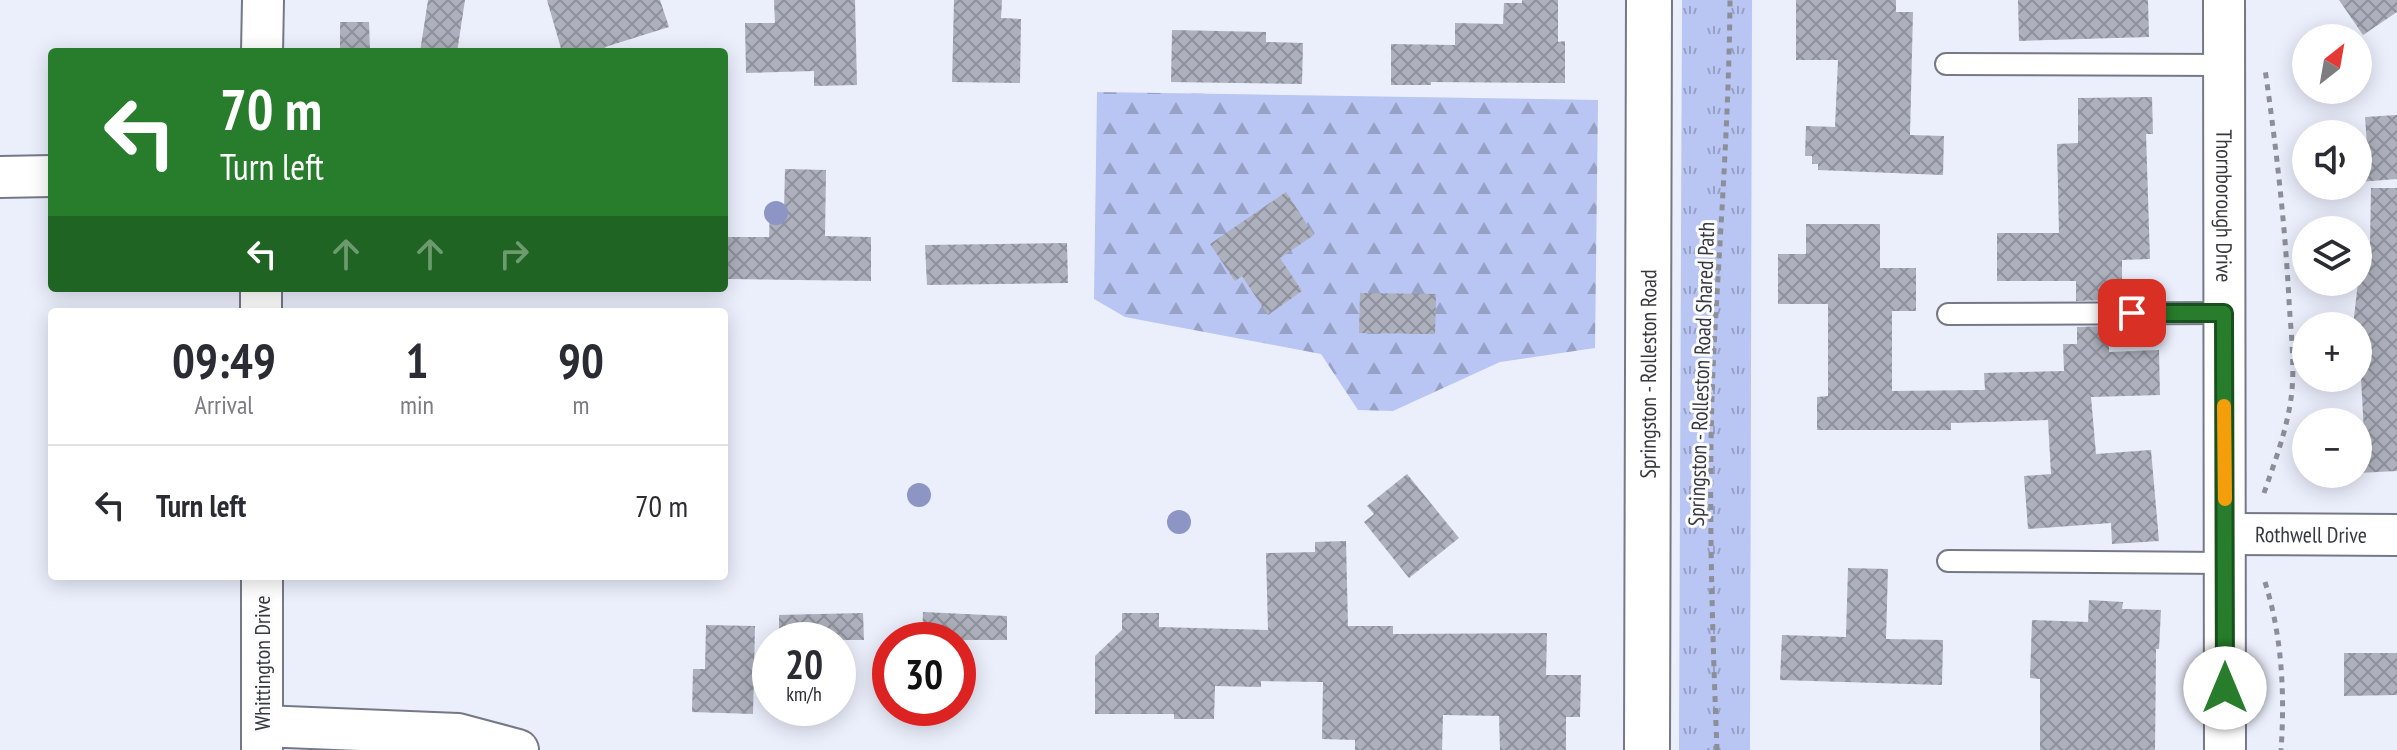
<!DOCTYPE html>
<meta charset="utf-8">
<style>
body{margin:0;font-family:"PT Sans Narrow",sans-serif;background:#f2f2f3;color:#2b2b33;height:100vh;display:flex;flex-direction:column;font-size:30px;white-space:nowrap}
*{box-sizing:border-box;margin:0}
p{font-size:26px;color:#7c7c81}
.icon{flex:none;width:44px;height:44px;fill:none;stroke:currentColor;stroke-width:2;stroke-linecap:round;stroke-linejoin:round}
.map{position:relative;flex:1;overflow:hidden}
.panel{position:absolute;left:48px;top:308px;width:680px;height:272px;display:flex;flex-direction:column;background:#fff;border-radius:8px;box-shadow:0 4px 20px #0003}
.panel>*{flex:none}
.top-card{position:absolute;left:48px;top:48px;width:680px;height:244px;border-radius:8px;box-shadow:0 4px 20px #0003;background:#277d2b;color:#fff;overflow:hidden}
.needle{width:52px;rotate:31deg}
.buttons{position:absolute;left:2292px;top:24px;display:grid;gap:16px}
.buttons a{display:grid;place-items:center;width:80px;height:80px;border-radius:50%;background:#fff;box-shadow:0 4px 20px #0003;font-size:40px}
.speed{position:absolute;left:752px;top:622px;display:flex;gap:16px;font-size:40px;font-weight:700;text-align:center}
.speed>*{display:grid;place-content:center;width:104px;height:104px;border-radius:50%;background:#fff;box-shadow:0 4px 20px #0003;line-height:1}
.speed small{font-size:20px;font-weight:400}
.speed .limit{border:12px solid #d22;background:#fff;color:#111}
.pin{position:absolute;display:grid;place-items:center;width:68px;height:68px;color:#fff;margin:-34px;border-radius:16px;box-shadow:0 4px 12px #0006}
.me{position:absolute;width:88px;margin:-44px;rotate:0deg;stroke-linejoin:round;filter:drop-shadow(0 0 6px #0008)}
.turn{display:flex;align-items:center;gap:28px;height:168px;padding:0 40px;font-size:36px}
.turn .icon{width:104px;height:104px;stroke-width:2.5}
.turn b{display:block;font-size:56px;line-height:68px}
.lanes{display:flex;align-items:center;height:76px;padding:0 40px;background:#0003;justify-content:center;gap:40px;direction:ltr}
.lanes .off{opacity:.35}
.eta{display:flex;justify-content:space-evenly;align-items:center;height:136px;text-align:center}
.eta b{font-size:48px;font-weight:800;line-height:56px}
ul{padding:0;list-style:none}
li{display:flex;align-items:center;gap:24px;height:120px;padding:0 40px;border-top:2px solid #e1e1e2}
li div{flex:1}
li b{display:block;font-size:30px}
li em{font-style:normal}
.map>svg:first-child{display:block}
.grass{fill:url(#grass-tufts)}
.forest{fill:url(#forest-firs)}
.building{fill:url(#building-cross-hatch)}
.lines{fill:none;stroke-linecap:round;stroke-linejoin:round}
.lane-casing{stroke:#767985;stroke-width:24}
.street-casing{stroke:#767985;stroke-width:44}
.secondary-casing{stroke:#767985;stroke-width:48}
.path{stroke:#8c8f98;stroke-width:5;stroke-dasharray:6 6;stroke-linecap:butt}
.lane{stroke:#fff;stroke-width:20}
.street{stroke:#fff;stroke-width:40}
.secondary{stroke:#fff;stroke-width:44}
.tree{fill:#8c95c4}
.route-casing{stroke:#19511c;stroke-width:20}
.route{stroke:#277d2b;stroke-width:14}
.slow{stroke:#f59e0b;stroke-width:14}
.labels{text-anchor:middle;stroke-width:6;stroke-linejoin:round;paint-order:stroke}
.street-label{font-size:22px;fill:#37393e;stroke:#fcfcff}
</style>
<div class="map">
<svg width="2397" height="750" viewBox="0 0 2397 750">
<defs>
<pattern id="grass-tufts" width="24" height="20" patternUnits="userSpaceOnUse" patternTransform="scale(2)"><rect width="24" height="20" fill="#b9c5f2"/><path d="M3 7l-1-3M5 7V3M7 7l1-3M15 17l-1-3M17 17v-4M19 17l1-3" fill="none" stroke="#97a1c5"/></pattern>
<pattern id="forest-firs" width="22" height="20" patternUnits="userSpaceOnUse" patternTransform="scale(2)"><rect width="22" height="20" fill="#b9c5f2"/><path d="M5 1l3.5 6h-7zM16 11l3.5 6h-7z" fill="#97a1c5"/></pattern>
<pattern id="building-cross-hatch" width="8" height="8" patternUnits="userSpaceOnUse" patternTransform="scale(2)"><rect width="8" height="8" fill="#adb1bd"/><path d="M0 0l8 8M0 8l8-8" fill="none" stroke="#8e919b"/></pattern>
</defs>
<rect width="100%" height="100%" fill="#ebeffc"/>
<path class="grass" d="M1682,0H1752L1750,750H1679Z"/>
<path class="forest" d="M1097,92L1598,100L1595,348L1500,362L1393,411L1358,410L1321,354L1125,317L1094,299Z"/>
<g class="building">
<path d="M428,0H465L457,52H420Z"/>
<path d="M547,0H660L669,27L605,47L607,52H562Z"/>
<path d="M774,0H855L857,85L814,86V71L746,73L745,23H775Z"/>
<path d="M954,0H1002L1001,18L1021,19L1020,83L952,82Z"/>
<path d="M1522,0H1558V42L1565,41V83L1431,82V85H1391V44L1455,45V23L1503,24L1504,3H1522Z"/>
<path d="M1796,0H1896V12H1913L1910,135L1944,136L1943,175L1818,170V164H1812V156H1805L1806,126L1835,127L1838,60H1796Z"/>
<path d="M2018,0H2148L2149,37L2019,41Z"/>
<path d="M2339,0H2397V12L2363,35Z"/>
<path d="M340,22H369L370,52H340Z"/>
<path d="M1172,30L1266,32V42L1303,43L1302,84L1171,82Z"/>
<path d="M2152,97L2153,134H2146L2150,259L2122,260V292H2109V300L2076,301V281H1997V233H2059L2057,144L2078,143V98Z"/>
<path d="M2397,115V179L2358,182V145H2367L2365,117Z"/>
<path d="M785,169L826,170L825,236L871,237V281L726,279V237H769L770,209H784Z"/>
<path d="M2371,188H2397V471L2358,473V433H2364L2361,378H2358V326H2353L2358,282V246H2370Z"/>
<path d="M1286,192L1314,235L1280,258L1302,291L1268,315L1242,276L1235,281L1210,244Z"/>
<path d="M1806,224H1880V268H1916V311H1892V391L1985,390L1984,373L2064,371L2063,344H2077V327L2109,326V352L2159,350L2160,395L2091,397L2096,454L2151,450L2159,541L2112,544L2111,523L2028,529L2024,476L2051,474L2048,420L1951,423V430H1817V397L1828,396V304H1778V254H1806Z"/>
<path d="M1067,243L1068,283L927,285L925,245Z"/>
<path d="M1360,293L1436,294L1435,334L1359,333Z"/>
<path d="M1407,474L1459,538L1409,578L1364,522L1374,514L1367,506Z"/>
<path d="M1346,541L1348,626H1393V634L1547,633L1546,675H1581L1580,717H1566V750H1500L1499,716L1443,715L1442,750H1355V740L1322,739L1323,682L1261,681V687L1215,686L1214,719H1174V714H1095V656L1122,630V613H1159V627L1268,630L1266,553L1315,552V542Z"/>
<path d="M1848,568L1888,569L1886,639L1943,640L1942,685L1780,680L1782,635L1846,637Z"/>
<path d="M2089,600L2123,602L2122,609L2161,610L2159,649H2156L2155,750H2040V679L2030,678L2032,620L2088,622Z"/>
<path d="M923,612L1007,616V640H922Z"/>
<path d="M863,613L864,640H779V615Z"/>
<path d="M706,625L755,626L753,714L692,712L693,669H705Z"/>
<path d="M2344,653H2397V695L2344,696Z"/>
</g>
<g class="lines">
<defs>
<g id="lane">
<path d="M1946,64L2224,65"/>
<path d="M1948,314L2224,313"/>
<path d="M1948,561L2225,563"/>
</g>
<g id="street">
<path id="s1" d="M2224,0L2225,750"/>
<path d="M262,52L263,0"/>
<path d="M0,177L52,176"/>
<path d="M261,288V312"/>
<path id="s2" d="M2225,534L2397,535"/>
<path d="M262,576V750"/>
<path d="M262,726L458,734L518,750"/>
</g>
<g id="secondary">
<path id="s3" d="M1647,750L1649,0"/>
</g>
</defs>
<use href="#lane" class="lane-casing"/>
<use href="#street" class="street-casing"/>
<use href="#secondary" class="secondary-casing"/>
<g class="path">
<path d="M2264,493C2274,464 2285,435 2290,405C2296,371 2291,335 2289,301C2285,223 2276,146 2265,69"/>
<path d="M2265,582C2282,636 2285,694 2281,750"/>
<path d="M1717,750C1712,623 1708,496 1713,369C1719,246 1729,123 1730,0"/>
</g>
<use href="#lane" class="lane"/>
<use href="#street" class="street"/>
<use href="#secondary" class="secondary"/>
</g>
<g class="tree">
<circle cx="776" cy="213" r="12"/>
<circle cx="919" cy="495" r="12"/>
<circle cx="1179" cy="522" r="12"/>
</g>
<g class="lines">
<defs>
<path id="route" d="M2132,313H2224L2225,688"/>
</defs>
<use href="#route" class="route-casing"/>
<use href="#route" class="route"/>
<path class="slow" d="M2224,406L2225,499"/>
</g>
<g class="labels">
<g class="street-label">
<text dy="8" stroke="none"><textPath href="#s1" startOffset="206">Thornborough Drive</textPath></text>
<text transform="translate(1701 374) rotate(-88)" y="8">Springston - Rolleston Road Shared Path</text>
<text dy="8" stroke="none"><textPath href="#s3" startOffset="376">Springston - Rolleston Road</textPath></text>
<text dy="8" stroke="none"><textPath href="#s2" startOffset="86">Rothwell Drive</textPath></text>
<text transform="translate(262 663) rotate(-90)" y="8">Whittington Drive</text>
</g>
</g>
</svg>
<div class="buttons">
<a><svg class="needle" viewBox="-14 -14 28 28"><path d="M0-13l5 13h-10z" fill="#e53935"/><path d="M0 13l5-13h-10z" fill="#7c7c81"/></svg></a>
<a><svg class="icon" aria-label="sound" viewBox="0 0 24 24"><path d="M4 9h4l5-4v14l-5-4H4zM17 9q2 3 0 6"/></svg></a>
<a><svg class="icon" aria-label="layers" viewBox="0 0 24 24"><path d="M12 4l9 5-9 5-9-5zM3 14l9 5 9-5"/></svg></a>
<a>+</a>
<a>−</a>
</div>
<div class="speed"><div>20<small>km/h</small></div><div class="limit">30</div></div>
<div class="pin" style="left:2132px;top:313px;background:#d93025"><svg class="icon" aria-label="arrive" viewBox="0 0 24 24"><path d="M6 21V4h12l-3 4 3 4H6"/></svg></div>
<svg class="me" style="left:2225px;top:688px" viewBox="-20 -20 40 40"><circle r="19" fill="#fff"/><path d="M0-13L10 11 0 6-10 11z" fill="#277d2b"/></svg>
<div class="top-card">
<div class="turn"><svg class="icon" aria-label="left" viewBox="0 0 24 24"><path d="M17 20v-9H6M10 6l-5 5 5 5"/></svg><div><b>70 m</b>Turn left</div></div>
<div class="lanes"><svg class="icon" aria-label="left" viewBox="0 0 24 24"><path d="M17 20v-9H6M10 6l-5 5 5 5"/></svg><svg class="icon off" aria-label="ahead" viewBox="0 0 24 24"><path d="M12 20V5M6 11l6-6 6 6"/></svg><svg class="icon off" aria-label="ahead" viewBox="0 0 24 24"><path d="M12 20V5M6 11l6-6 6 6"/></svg><svg class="icon off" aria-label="right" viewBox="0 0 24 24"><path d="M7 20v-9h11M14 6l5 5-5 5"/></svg></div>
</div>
<section class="panel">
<div class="eta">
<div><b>09:49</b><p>Arrival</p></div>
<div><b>1</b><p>min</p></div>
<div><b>90</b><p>m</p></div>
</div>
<ul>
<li><svg class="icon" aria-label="left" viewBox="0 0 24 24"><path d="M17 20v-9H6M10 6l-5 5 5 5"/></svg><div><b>Turn left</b></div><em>70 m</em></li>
</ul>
</section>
</div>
